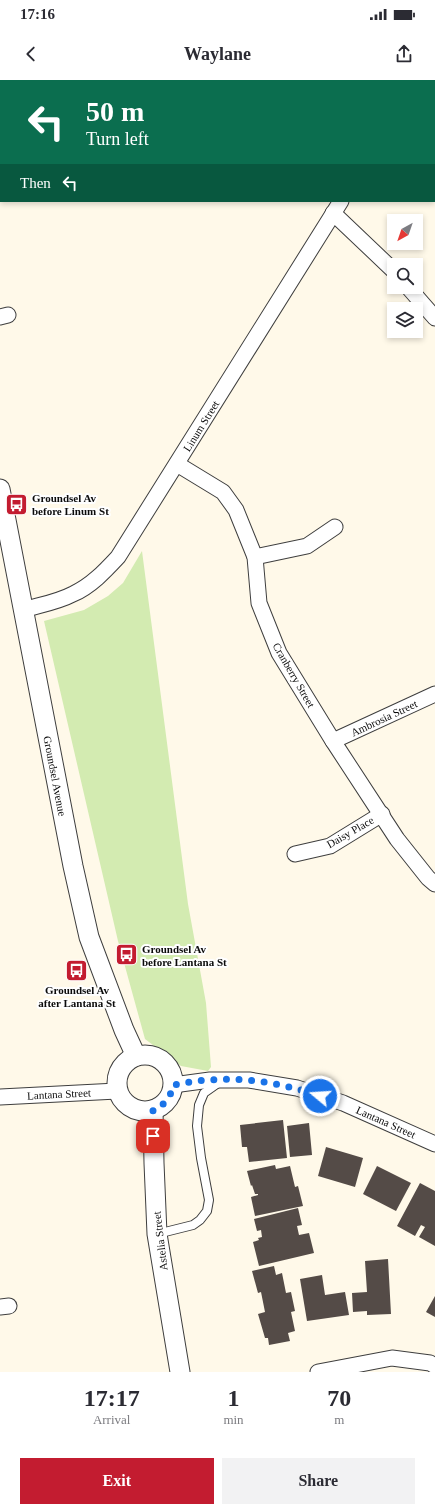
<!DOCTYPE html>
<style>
body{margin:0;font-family:"Times New Roman",serif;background:#f2f2f3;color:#2b2b33;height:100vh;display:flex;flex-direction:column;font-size:15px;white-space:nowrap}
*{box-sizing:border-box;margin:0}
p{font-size:13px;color:#7c7c81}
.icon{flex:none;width:22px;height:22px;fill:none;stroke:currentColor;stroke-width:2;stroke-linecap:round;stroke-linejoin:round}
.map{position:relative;height:1292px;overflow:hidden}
.side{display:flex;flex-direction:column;background:#fff;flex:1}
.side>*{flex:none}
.hud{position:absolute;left:0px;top:0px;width:435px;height:122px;box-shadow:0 2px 6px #0003;background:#0b6e4f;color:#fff;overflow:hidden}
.needle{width:26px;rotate:220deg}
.tools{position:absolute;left:387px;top:134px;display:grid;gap:8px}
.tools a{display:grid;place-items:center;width:36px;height:36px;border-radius:0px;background:#fff;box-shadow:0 2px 6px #0003;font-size:20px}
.pin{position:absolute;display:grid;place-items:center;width:34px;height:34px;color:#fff;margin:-17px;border-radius:8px;box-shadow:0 2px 6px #0006}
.me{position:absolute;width:44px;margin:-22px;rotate:288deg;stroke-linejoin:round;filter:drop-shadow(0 0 3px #0008)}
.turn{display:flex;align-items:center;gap:14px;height:84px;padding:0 20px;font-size:18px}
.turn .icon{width:52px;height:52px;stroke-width:2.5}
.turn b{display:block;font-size:28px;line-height:34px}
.then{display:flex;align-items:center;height:38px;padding:0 20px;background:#0003;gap:8px;font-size:15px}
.eta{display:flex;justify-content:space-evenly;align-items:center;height:68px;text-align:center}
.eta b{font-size:24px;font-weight:700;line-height:28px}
.cta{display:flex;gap:8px;margin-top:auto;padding:8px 20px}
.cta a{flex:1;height:46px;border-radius:0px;background:#c31c30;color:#fff;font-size:16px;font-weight:700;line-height:46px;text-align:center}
.cta a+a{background:#f2f2f3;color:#2b2b33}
.status{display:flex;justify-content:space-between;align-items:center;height:28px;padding:0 20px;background:#fff;direction:ltr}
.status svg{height:11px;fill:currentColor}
header{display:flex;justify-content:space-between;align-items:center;height:52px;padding:0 20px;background:#fff;font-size:18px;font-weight:700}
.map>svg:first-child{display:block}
.green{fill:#d3ebb1}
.building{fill:#544b47}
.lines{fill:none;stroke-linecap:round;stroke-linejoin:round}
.service-casing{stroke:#3e3e3e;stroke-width:10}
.minor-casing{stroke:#3e3e3e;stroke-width:17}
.tertiary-casing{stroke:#3e3e3e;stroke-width:21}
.path{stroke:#2d2d2d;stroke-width:2.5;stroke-dasharray:4 2;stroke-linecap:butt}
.service{stroke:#fff;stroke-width:8}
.minor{stroke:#fff;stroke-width:15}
.tertiary{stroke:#fff;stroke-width:19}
.route{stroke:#1a73e8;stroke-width:7;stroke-dasharray:0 12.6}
.labels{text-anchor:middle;stroke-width:4;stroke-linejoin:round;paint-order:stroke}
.street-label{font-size:11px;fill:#0b0b0b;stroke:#fff}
.poi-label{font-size:11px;font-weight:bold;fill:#0b0b0b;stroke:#fff;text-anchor:start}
</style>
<div class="status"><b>17:16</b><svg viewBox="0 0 49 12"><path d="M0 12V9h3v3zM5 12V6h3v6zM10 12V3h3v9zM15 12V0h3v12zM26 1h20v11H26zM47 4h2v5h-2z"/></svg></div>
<header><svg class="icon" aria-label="back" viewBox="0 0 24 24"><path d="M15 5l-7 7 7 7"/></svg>Waylane<svg class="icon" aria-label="share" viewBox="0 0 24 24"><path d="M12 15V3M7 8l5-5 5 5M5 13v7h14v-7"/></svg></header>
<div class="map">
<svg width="435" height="1292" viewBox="0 0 435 1292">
<rect width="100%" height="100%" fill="#fff9e9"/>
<path class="green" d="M142,471L188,824L206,923L211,987L208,991L181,986L145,959L118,861L44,541L84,530L108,516L123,503Z"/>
<g class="building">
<path d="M283,1040L287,1078L249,1082L247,1067H242L240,1045Z"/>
<path d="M309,1043L312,1075L290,1077L287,1046Z"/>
<path d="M326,1067L363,1078L355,1107L318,1096Z"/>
<path d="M275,1085L276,1089L290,1086L295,1107L298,1106L303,1126L255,1136L251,1117L258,1115V1114H255L252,1105L251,1106L247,1091Z"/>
<path d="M377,1086L411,1103L396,1131L363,1114Z"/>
<path d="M420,1103L435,1111V1166L419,1157L425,1147L421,1145L415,1156L397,1146Z"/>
<path d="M298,1128L302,1145L297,1146L299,1155L309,1153L314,1173L259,1186L253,1162L259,1160L258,1158L262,1157L261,1150L257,1151L254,1139Z"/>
<path d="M388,1179L391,1234L367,1235V1231L353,1232L352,1213L367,1212L365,1181Z"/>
<path d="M274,1186L276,1195L282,1193L286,1213L291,1212L295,1231L291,1232L295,1251L288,1253L290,1261L269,1265L268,1258H265L258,1234L265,1232L261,1212L258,1213L252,1191Z"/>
<path d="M322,1195L325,1215L345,1212L349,1235L307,1241L300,1199Z"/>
<path d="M435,1216V1237L426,1232Z"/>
</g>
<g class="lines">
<defs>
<path id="service" d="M157,1154L193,1145L200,1140L207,1131L209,1120L201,1078L197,1046L199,1025L204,1013L221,1001"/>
<g id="minor">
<path d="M144,0V1"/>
<path d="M333,133L394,191"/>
<path d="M408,207L435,238"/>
<path d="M0,237L8,235"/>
<path d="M177,384L223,412L236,430L255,477L259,523L279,573L333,661L397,759L428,798L435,804"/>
<path d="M255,477L307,466L335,447"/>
<path d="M23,530C40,525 58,522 73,514C91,506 105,491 118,477L341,121"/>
<path d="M333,661L435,614"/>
<path d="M295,774L330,766L382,734"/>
<path d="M173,1005L210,1000H249L297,1008L343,1023L435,1064"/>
<path d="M0,1017L117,1011"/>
<path d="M0,1227L9,1226"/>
<path d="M318,1292L392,1278L430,1283L435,1286"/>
</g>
<g id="tertiary">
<path d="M0,409L73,786L89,857L124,950L136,976"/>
<circle cx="145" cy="1003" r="28"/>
<path d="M153,1030L154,1083L157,1154L180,1292"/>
</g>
</defs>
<use href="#service" class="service-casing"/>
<use href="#minor" class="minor-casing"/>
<use href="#tertiary" class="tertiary-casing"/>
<path class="path" d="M414,1L415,0"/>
<use href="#service" class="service"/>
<use href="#minor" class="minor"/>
<use href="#tertiary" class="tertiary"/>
</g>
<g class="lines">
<path class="route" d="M153,1056V1030C165,1025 171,1017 173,1005C185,1003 197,1000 210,1000C247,997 285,1004 320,1016"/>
</g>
<defs>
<symbol id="bus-square" viewBox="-11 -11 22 22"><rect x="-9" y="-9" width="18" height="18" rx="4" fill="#c31c30" stroke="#fff"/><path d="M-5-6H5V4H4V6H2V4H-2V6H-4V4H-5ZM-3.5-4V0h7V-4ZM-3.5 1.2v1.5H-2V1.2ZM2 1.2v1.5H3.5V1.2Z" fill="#fff"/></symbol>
</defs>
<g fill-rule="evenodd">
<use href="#bus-square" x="4" y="412" width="25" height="25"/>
<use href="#bus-square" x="114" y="862" width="25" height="25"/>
<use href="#bus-square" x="64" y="878" width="25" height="25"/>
</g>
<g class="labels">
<g class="street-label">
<text transform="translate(201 346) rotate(-58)" y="4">Linum Street</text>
<text transform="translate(294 595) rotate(60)" y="4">Cranberry Street</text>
<text transform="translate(384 638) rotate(-25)" y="4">Ambrosia Street</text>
<text transform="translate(55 696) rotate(79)" y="4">Groundsel Avenue</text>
<text transform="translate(350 752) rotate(-30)" y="4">Daisy Place</text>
<text transform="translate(59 1014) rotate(-3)" y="4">Lantana Street</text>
<text transform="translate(386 1042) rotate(24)" y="4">Lantana Street</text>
<text transform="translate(160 1161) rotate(-97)" y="4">Astelia Street</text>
</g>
<g class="poi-label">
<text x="32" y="422">Groundsel Av<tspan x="32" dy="13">before Linum St</tspan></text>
<text x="142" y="873">Groundsel Av<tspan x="142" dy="13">before Lantana St</tspan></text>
<text x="77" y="914" text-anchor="middle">Groundsel Av<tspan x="77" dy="13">after Lantana St</tspan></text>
</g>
</g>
</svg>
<div class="tools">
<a><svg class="needle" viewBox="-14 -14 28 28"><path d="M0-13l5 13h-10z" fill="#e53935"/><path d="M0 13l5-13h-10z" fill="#7c7c81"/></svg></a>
<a><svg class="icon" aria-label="search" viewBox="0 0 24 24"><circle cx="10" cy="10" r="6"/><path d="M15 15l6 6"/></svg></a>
<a><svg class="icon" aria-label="layers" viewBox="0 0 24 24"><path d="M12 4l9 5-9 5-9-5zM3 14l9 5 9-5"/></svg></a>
</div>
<div class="pin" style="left:153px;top:1056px;background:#d93025"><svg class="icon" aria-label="arrive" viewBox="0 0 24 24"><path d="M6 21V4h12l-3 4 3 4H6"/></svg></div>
<svg class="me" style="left:320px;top:1016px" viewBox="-20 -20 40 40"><circle r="17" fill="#1a73e8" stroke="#fff" stroke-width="3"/><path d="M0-11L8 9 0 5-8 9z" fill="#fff"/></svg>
<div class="hud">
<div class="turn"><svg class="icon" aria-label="left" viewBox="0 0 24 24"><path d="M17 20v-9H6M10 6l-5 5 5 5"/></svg><div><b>50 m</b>Turn left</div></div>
<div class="then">Then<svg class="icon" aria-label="left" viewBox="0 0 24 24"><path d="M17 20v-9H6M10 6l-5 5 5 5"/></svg></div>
</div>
</div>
<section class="side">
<div class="eta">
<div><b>17:17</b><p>Arrival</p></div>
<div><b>1</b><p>min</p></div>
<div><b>70</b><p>m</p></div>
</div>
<div class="cta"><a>Exit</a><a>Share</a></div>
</section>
